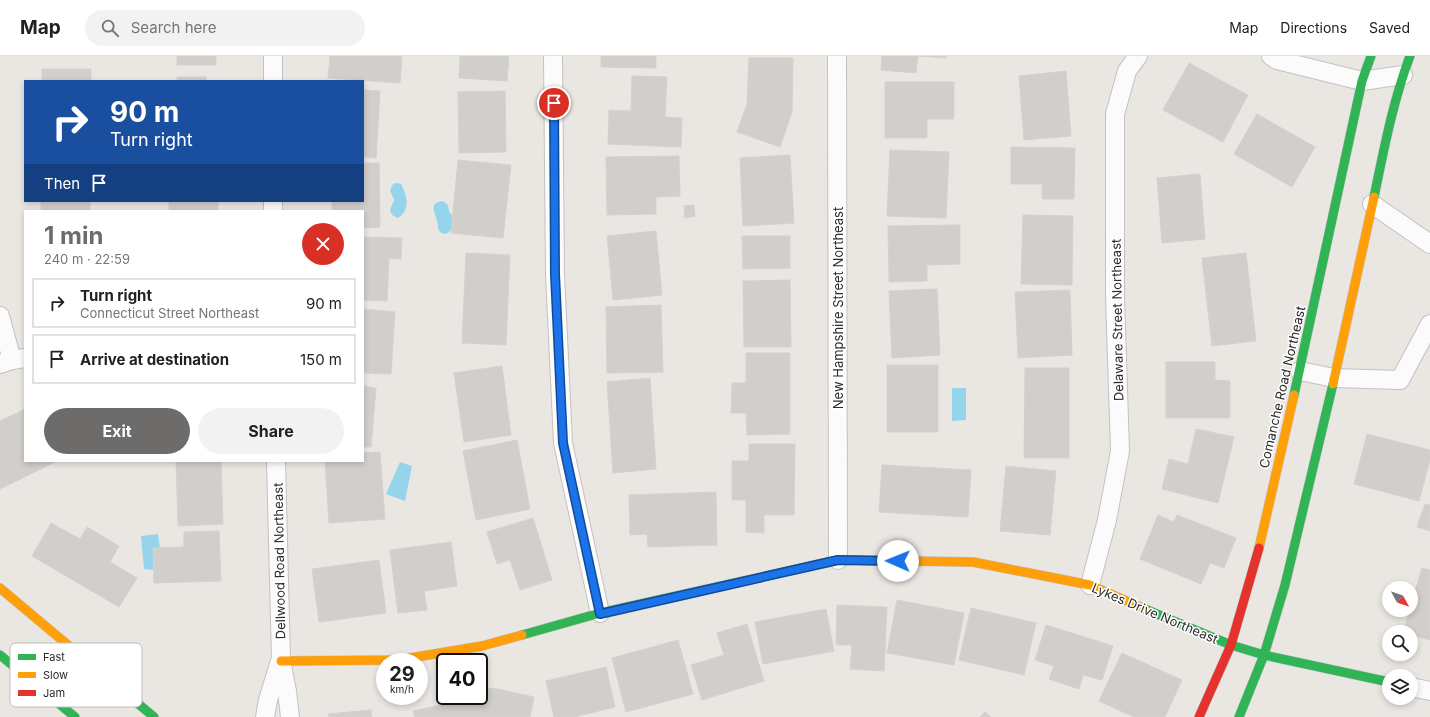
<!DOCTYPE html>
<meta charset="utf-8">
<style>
body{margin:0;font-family:Inter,sans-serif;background:#f2f2f2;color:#202124;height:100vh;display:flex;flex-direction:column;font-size:15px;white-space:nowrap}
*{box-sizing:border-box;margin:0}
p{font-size:13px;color:#757577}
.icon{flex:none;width:22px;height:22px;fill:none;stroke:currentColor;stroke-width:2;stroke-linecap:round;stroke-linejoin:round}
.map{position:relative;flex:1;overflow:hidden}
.side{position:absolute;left:24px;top:154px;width:340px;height:252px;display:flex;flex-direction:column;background:#fff;border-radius:0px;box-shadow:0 2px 6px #0003}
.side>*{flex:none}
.guide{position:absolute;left:24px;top:24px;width:340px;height:122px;border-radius:0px;box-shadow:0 2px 6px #0003;background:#1a4fa0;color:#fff;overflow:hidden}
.needle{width:26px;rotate:130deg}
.controls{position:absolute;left:1382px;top:525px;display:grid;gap:8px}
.controls a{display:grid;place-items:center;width:36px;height:36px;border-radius:50%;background:#fff;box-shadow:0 2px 6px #0003;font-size:20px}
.speed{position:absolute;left:376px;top:597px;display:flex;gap:8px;font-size:20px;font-weight:700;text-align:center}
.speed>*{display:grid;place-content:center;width:52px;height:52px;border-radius:50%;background:#fff;box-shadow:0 2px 6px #0003;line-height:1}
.speed small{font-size:10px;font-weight:400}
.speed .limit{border:2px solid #111;border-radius:6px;background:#fff;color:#111}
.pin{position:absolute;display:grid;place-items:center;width:34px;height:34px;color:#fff;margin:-17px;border:2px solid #fff;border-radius:50%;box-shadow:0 1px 4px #0007}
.me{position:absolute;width:44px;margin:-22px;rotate:271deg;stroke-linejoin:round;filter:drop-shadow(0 0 3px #0008)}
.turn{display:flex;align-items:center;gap:14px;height:84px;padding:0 20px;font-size:18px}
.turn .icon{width:52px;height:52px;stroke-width:2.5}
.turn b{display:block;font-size:28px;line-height:34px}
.then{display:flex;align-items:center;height:38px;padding:0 20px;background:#0003;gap:8px;font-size:15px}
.round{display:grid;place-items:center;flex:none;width:42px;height:42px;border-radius:21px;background:#f2f2f2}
.head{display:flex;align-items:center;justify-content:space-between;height:68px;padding:0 20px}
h1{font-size:24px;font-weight:700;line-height:30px;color:#6e6c6b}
.primary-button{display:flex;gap:8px;margin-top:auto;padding:8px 20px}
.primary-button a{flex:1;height:46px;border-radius:24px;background:#6e6c6b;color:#fff;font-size:16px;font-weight:700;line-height:46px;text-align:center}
.primary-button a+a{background:#f2f2f2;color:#202124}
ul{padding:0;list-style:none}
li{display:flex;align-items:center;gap:12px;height:50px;margin:0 8px 6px;padding:0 12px;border:2px solid #e0e0e0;border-radius:0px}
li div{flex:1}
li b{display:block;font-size:15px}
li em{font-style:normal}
header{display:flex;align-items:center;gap:24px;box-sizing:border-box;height:56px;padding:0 20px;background:#fff;border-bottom:1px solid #e0e0e0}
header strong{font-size:19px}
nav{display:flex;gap:22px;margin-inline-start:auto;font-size:14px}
.search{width:280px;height:36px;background:#f2f2f2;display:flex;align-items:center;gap:10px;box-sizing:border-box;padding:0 14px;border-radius:22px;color:#757577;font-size:15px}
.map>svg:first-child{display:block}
.water{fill:#95d5ec}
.building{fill:#d1cecb;stroke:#d5d2ce}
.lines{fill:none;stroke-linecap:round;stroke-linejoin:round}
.street-casing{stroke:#c3c2c2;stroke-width:20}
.fast-casing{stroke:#c3c2c2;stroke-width:10}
.slow-casing{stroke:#c3c2c2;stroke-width:10}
.jam-casing{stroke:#c3c2c2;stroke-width:10}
.street{stroke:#fcfbfb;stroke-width:18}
.fast{stroke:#30b455;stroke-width:9}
.slow{stroke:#ff9f0a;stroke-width:9}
.jam{stroke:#e5322d;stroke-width:9}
.route-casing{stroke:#114b97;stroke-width:10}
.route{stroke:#1a73e8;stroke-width:7}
.labels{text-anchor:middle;stroke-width:3;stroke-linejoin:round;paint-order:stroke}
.street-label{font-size:13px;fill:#2b2b2b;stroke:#fff}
.key{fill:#fff;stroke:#bfbfbf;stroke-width:1}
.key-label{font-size:11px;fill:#2b2b2b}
</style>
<header>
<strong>Map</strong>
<div class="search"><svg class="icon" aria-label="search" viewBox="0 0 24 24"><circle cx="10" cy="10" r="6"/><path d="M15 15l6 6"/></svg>Search here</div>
<nav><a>Map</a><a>Directions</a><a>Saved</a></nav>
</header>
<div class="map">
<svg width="1430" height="661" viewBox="0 0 1430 661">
<rect width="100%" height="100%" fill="#eae6e2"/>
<g class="water">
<path d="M397,127L401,128C407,139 411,154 398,162L392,159L390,154L394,144L390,134L393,128Z"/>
<path d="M443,145L448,149L449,155L455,165L451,170V174L448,177L443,178C436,174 439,171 437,165C436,157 427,147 443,145Z"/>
<path d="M952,332H966V364L952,365Z"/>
<path d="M400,406L412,410L405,445L386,438Z"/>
<path d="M158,478L160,493L155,514L144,513L141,480Z"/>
</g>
<g class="building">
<rect x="177" y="0" width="39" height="9"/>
<path d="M330,0H402L400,27L328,22Z"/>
<path d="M460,0H509L507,25L459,22Z"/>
<path d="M601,0H656V12L601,11Z"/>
<path d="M882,0H918L916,17L881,14Z"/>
<path d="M918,0H946V2Z"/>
<path d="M749,2H793L792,56L780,91L737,76L747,48Z"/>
<path d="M1189,7L1248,39L1223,86L1163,54Z"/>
<rect x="42" y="13" width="49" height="12"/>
<path d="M1066,15L1071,80L1024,84L1019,20Z"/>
<path d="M632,20L667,21L665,61L682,62L681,91L608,88L609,54L631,55Z"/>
<rect x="177" y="21" width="29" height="4"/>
<path d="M885,26H954V63H927V82H885Z"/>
<path d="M363,34L380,35L376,102L363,101Z"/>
<path d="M505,35L506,96L459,97L458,36Z"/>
<path d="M1257,58L1315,91L1292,131L1234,98Z"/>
<path d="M1011,91L1075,92L1074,143H1042V128H1011Z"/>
<path d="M890,94L949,96L946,162L887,160Z"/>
<path d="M790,99L794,167L743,170L740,102Z"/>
<path d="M679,100L680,140L656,141V158L607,159L606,101Z"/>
<path d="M458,104L511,109L503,182L451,177Z"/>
<path d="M363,107H379L380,171L363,172V155H332V145H363Z"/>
<path d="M1200,118L1205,183L1162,187L1157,122Z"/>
<rect x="41" y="145" width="49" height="10"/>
<rect x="169" y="145" width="49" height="10"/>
<path d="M694,149L695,160L685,162L684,150Z"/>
<path d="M1023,159L1073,160L1072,229L1021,228Z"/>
<path d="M960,169V208L927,209V225L889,226L888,170Z"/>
<path d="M656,175L662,239L613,244L607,180Z"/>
<path d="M742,180H790V212L743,213Z"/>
<path d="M363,181L402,182L401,203L389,202L387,245L363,244Z"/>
<path d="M466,197L510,199L506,289L462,287Z"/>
<path d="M1246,197L1256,285L1212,290L1202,202Z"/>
<path d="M790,224L791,291H744L743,225Z"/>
<path d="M937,233L940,299L892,302L889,235Z"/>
<path d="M1070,234L1072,299L1018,302L1015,236Z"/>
<path d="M661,249L663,316L607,317L606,251Z"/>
<path d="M363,253L395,256L391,318L363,317Z"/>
<path d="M746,297H790V378L747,379L746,357H731L732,327H746Z"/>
<path d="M1166,306H1215V324L1230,325V362H1166Z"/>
<rect x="887" y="309" width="51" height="67"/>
<path d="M502,310L511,379L464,386L454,317Z"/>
<path d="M1025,312H1069V402H1024Z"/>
<path d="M650,322L656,413L613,417L607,326Z"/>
<path d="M363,330L376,332L371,391H363Z"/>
<path d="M25,353V405H57L0,433V365Z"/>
<path d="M1196,373L1234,381L1218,447L1162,433L1169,403L1188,408Z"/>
<path d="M1367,378L1430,394V404L1419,445L1354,428Z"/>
<path d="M517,384L530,453L476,464L463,395Z"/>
<path d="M749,388H795L794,459H764V477L746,476V444H732V405H749Z"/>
<path d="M380,396L385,463L329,467L325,405H363V397Z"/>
<path d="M176,405H221L223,468L178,470Z"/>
<path d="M882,409L971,414L968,461L879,456Z"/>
<path d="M1006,410L1056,415L1050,479L1000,475Z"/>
<path d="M716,436L717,489L648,491L647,478L630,479L629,439Z"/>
<path d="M1425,448L1430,449V475L1417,471Z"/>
<path d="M1158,459L1174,466L1177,459L1236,482L1224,512L1210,507L1201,528L1140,503Z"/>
<path d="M533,462L552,524L520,534L510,504L497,508L487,476Z"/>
<path d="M51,467L80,483L87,471L119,490L110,506L137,522L119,551L32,500Z"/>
<path d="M219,475L221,525L154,527L153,492L184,491V476Z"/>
<path d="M451,486L457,530L424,535L427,554L398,557L390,494Z"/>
<path d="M379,504L386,557L319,566L312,513Z"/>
<path d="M1422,512L1430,514V584L1411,579V576H1403L1410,554H1411V550Z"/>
<path d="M897,544L964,557L954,609L887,597Z"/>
<path d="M837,549L887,551L884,615L850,613L852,589H836Z"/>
<path d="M971,552L1036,567L1024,619L959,604Z"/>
<path d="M826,553L834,595L763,608L755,566Z"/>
<path d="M747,568L764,625L702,644L691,609L724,599L717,577Z"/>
<path d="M1046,569L1113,590L1102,624L1083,619L1079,633L1049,623L1054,610L1035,604Z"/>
<path d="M678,584L693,638L626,656L612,602Z"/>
<path d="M1122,597L1182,624L1165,661H1134L1099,645Z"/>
<path d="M606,611L615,651L575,661H554L546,625Z"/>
<path d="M493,632L534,641L530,661H415L413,655L456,646L455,640H479V635Z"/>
<path d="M371,654L372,661H329L328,658Z"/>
<path d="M985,656L991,661H980Z"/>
</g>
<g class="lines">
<defs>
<g id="street">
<path d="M273,0V25"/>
<path d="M553,0L555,218L563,387L600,557"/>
<path d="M837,0L838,504"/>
<path d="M1271,0L1277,4L1362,25L1403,19"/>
<path d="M273,145V155"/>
<path d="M1372,148L1430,188"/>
<path d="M0,260L12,304"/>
<path d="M0,308L12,304L25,302"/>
<path d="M1300,315L1334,322L1400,324L1430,268"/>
<path d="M276,405L281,605L287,635L290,661"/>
<path d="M1090,529L1107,464L1120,395L1115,240V58L1127,15L1138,0"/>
<path d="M1411,631L1430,635"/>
<path d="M265,661L268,644L280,605"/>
</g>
<g id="fast">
<path d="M1374,141C1384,93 1393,45 1410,0"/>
<path d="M1294,339L1362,25L1371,0"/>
<path d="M1145,553L1231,589L1264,599L1389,626"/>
<path d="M522,579L600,557L838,504L905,505"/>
<path d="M0,599L75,661"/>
<path d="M106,621L154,661"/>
<path d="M1239,661L1264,599L1285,529L1333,328"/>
</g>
<g id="slow">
<path d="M1333,328L1374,141"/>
<path d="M1259,492L1294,339"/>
<path d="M905,505L973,506L1090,529L1145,553"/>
<path d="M0,532L106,621"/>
<path d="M281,605L398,604L482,590L522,579"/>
</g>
<path id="jam" d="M1199,661L1231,589L1259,492"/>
</defs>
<use href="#street" class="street-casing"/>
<use href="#fast" class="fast-casing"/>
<use href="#slow" class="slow-casing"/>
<use href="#jam" class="jam-casing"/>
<use href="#street" class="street"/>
<use href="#fast" class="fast"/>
<use href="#slow" class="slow"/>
<use href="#jam" class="jam"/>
</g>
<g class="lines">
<defs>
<path id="route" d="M554,47L555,218L563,387L600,558L838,504L898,505"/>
</defs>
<use href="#route" class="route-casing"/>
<use href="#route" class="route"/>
</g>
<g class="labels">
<g class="street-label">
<text transform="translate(838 252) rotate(-90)" y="5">New Hampshire Street Northeast</text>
<text transform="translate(1117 264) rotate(-91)" y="5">Delaware Street Northeast</text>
<text transform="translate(1282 331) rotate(-77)" y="5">Comanche Road Northeast</text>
<text transform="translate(279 505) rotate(-91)" y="5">Dellwood Road Northeast</text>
<text transform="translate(1155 557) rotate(23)" y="5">Lykes Drive Northeast</text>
</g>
</g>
<rect x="10" y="587" width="132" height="64" rx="6" class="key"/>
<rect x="18" y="598" width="18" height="6" fill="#30b455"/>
<rect x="18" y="616" width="18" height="6" fill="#ff9f0a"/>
<rect x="18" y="634" width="18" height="6" fill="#e5322d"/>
<g class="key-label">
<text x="43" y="605">Fast</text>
<text x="43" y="623">Slow</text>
<text x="43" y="641">Jam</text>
</g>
</svg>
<div class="controls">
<a><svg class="needle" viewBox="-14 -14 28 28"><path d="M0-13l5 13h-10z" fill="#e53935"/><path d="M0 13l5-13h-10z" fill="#757577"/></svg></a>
<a><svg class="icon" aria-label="search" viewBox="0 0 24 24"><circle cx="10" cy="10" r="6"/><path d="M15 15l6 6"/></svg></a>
<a><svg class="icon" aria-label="layers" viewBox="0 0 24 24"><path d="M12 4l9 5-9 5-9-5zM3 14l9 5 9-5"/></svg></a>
</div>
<div class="speed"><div>29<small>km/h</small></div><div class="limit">40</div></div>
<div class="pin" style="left:554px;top:47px;background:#d93025"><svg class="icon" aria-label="arrive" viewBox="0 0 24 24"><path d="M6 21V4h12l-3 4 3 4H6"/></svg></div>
<svg class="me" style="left:898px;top:505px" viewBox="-20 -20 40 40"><circle r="19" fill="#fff"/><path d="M0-13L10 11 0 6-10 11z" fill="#1a73e8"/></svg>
<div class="guide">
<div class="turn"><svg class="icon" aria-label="right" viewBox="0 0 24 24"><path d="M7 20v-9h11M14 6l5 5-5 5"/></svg><div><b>90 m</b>Turn right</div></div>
<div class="then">Then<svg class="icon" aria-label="arrive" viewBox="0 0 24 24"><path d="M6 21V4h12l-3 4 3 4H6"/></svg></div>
</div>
<section class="side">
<div class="head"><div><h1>1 min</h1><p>240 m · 22:59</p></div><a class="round" style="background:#d93025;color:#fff"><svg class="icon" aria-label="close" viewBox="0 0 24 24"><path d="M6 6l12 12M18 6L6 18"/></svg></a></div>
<ul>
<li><svg class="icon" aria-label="right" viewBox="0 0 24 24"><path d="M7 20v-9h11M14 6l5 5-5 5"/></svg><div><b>Turn right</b><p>Connecticut Street Northeast</p></div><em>90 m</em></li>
<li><svg class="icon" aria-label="arrive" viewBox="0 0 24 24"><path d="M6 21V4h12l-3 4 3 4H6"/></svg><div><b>Arrive at destination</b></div><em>150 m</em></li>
</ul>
<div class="primary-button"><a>Exit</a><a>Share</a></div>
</section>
</div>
